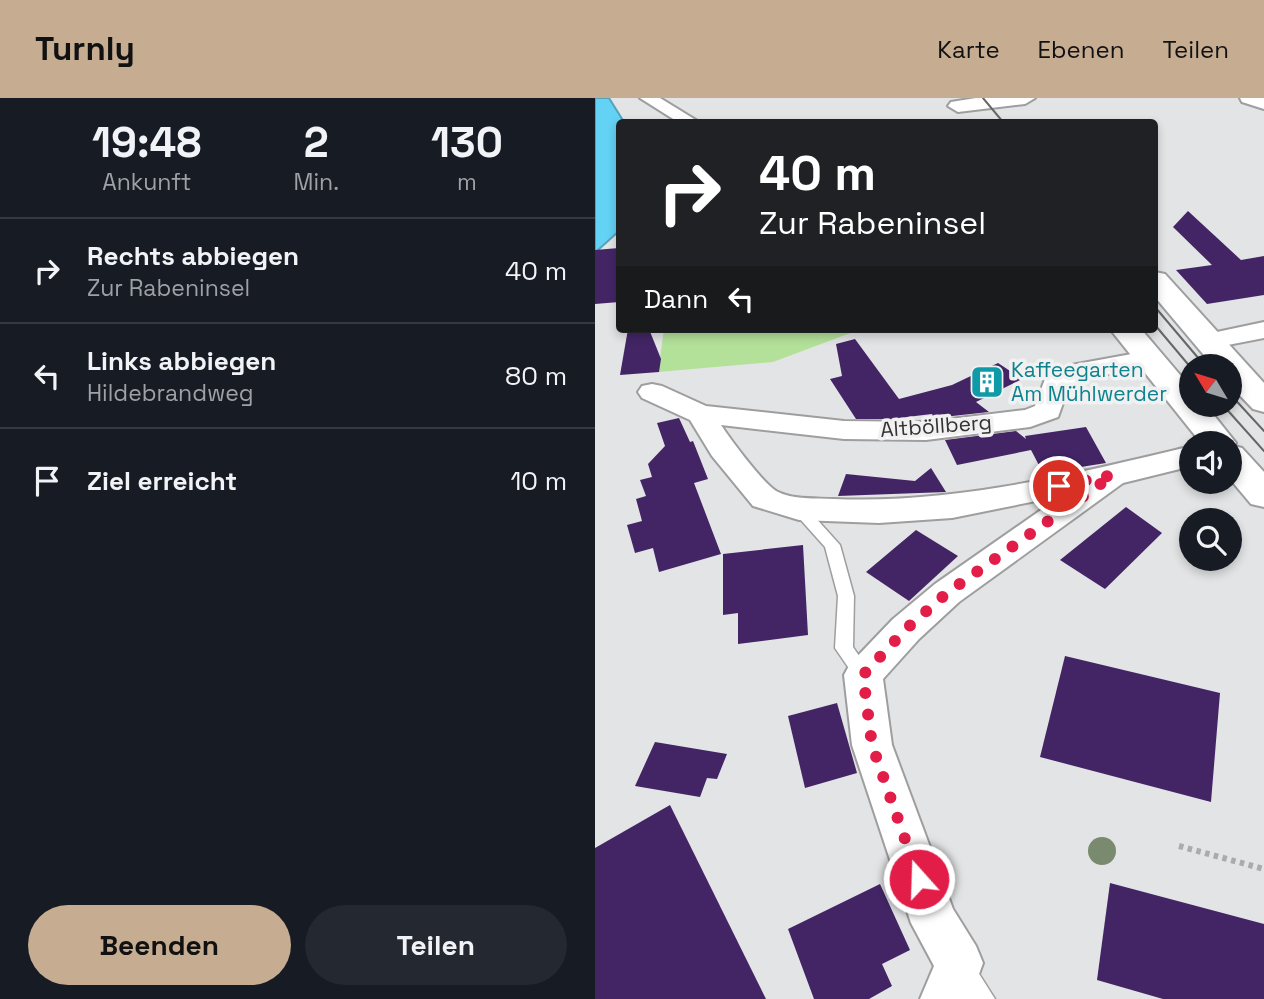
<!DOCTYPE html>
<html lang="de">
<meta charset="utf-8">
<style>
body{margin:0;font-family:"Space Grotesk",sans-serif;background:#242831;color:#f1f3f6;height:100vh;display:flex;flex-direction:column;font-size:26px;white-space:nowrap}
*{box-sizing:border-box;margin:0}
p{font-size:23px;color:#9ea1a6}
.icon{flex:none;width:38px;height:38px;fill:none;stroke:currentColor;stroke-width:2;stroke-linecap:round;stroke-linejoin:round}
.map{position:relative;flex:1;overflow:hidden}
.sheet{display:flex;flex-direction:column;background:#171b24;width:595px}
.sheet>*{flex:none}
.banner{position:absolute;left:21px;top:21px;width:542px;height:214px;border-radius:7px;box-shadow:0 4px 10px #0003;background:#202124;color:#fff;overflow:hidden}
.needle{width:46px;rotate:308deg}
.fabs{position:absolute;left:584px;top:256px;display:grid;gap:14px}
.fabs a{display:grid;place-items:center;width:63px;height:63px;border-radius:50%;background:#171b24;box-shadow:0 4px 10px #0003;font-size:35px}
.pin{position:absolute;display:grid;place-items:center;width:60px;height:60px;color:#fff;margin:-30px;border:4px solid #fff;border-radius:50%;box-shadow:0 2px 7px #0007}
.me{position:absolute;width:77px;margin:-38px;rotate:340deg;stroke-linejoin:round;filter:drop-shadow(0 0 5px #0008)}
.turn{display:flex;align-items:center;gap:24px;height:147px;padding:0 28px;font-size:32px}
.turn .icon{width:91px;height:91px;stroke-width:2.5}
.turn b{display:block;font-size:49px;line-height:60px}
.then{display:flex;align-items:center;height:66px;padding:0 28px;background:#0003;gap:14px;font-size:26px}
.eta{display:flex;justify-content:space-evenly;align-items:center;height:119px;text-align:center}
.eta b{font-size:42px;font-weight:800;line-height:49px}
.button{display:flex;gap:14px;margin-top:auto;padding:14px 28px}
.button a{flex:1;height:80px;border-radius:42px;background:#c6ac91;color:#111;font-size:28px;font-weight:800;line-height:80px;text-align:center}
.button a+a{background:#242831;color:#f1f3f6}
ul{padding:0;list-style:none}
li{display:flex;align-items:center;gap:21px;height:105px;padding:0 28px;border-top:2px solid #363941}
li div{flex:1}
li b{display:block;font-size:26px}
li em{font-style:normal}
header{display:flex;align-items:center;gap:42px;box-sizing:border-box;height:98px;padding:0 35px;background:#c6ac91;color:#111}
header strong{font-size:33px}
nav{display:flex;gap:38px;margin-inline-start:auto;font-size:24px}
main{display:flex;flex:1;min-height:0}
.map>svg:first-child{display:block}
.green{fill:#b3e199}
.water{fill:#63d2f4;stroke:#55a2ba;stroke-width:2}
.building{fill:#432566}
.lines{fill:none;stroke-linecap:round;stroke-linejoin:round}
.lane-casing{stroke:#9e9e9f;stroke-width:3}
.street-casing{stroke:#9e9e9f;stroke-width:4}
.secondary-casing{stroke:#9e9e9f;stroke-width:4}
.path{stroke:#aaabac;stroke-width:6;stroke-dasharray:4.5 4.5;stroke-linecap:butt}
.lane{fill:#fff;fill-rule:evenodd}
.street{fill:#fff;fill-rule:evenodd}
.secondary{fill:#fff;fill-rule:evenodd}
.tram{stroke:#676768;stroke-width:2}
.tree{fill:#7a8a6e}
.route{stroke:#e11d48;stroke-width:12;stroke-dasharray:0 21.6}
.labels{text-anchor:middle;stroke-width:7;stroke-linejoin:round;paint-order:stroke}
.culture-label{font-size:21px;fill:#0d838f;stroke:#f1f1f2;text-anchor:start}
.street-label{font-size:21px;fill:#333334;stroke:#f1f1f2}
</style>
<header>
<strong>Turnly</strong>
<nav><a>Karte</a><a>Ebenen</a><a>Teilen</a></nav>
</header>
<main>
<section class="sheet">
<div class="eta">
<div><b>19:48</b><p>Ankunft</p></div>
<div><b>2</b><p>Min.</p></div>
<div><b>130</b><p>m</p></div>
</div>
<ul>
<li><svg class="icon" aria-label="right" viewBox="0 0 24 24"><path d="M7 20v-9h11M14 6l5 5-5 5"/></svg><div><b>Rechts abbiegen</b><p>Zur Rabeninsel</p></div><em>40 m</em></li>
<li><svg class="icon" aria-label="left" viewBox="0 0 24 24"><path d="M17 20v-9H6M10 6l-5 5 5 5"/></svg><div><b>Links abbiegen</b><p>Hildebrandweg</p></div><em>80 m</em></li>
<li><svg class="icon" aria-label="arrive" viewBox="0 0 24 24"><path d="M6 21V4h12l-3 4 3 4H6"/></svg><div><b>Ziel erreicht</b></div><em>10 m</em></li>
</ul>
<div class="button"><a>Beenden</a><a>Teilen</a></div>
</section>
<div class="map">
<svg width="669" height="901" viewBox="0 0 669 901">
<rect width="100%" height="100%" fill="#e3e4e5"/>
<path class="green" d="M69,231H266L178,264L63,274Z"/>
<path class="water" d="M0,0H14L29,24H24V133L3,152L0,162Z"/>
<g class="building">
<path d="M593,113L646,162L669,158V197L612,206L581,172L617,167L578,129Z"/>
<path d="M24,150V204L0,206V152Z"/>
<path d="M33,231H54L66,261L64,274L25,277Z"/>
<path d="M260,241L304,301L357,287L403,265L427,281L381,304L394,314L339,320L337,316L295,321H261L235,281L247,278L241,246Z"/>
<path d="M84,320L95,344L98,343L113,381L99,385L126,456L64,474L58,450L40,455L32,427L47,423L41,401L51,398L45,382L57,379L53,366L70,348L62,325Z"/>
<path d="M491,329L511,365L448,375L436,352L362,367L350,342L421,333L431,341L430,338Z"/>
<path d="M336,370L351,394L243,398L251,376L320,383Z"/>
<path d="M531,409L567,435L510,491L465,462Z"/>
<path d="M321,432L363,458L314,503L271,474Z"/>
<path d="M208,447L213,537L143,546V515L128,517V456Z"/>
<path d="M470,558L625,595L616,704L445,659Z"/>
<path d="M242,605L262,675L210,690L193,618Z"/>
<path d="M60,644L132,656L122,681L112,680L105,699L40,688Z"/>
<path d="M75,707L171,901H0V750Z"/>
<path d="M515,785L669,826V901H568L502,882Z"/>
<path d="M285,786L315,852L287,866L297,888L274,901H219L193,831Z"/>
</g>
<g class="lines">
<defs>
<g id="lane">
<path d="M204,406L209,407L245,447L259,498L258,549L277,577L274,582L268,584L262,582L240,550L243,498L230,449L196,411Z"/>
<path d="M368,859L376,863L400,901H374L356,871L360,863Z"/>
</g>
<g id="street">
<path d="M45,0H65L104,24H83Z"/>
<path d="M645,0H669V11L647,4Z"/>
<path d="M669,224V240L612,251L603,248L599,243L603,238Z"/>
<path d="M553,253L562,255L566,261L562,267L488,281L473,291L463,319L435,329L331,342L249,341L126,327C136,342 167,384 181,393C198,402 220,400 239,401C361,406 479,376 597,348V368L528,385L364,504L324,541L288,581L297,647L358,811L381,848L388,865L375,901H325L339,868L316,825L257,647L249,577L255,566L298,521L340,486L466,398L357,420L284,425L204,422L158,408L117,358L95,322L47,300L43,294L47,288L57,286L67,288L111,308L249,323L331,324L430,312L440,308L450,281L471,268Z"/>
</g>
<g id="secondary">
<path d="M381,0H440L430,6L363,14L353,8L356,4Z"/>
<path d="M560,174L570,176L669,285V314L658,311L635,287V268H618L560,199Z"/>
<path d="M515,231H546L597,291V306H610L641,345L639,348L647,350L669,374V409L656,406L635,381V345H606Z"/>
</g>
</defs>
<use href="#lane" class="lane-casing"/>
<use href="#street" class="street-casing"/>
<use href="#secondary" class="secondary-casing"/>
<path class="path" d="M584,748L669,771"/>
<use href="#lane" class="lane"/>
<use href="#street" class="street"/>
<use href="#secondary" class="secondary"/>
<g class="tram">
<path d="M388,0L408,24"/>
<path d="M560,209L610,268"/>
<path d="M560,227L597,271"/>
<path d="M635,296L669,333"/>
<path d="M627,306L669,353"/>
</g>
</g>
<circle class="tree" cx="507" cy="753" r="14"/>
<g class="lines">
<path class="route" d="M324,781L277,647L268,577L311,531L352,495L518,377L464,388"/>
</g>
<defs>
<symbol id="building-square" viewBox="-11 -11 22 22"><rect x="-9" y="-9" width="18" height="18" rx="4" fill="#0f9aa8" stroke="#f1f1f2"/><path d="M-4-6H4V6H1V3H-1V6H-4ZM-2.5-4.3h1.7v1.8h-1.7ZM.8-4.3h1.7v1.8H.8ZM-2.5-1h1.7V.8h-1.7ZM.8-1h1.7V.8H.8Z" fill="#fff"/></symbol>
</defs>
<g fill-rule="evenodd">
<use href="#building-square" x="373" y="265" width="38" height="38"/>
</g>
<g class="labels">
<g class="culture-label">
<text x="416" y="279">Kaffeegarten<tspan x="416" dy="24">Am Mühlwerder</tspan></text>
</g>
<g class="street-label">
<text transform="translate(341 328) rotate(-4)" y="7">Altböllberg</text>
</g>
</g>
</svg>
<div class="fabs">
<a><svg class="needle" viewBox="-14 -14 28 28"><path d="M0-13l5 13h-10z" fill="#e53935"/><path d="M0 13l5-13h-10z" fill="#9ea1a6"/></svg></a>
<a><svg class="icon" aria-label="sound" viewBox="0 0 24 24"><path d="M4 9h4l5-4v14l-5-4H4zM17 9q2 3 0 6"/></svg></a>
<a><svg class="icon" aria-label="search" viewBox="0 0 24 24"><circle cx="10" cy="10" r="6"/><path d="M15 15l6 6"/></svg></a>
</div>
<div class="pin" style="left:464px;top:388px;background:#d93025"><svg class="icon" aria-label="arrive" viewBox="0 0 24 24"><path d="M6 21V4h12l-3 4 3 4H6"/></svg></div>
<svg class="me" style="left:324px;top:781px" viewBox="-20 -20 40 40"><circle r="17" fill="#e11d48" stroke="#fff" stroke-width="3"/><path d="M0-11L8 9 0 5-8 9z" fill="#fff"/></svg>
<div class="banner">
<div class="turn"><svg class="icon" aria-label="right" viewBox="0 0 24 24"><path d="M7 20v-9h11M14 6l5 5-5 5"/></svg><div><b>40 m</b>Zur Rabeninsel</div></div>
<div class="then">Dann<svg class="icon" aria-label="left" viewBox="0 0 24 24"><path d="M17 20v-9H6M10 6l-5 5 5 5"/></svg></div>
</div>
</div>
</main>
